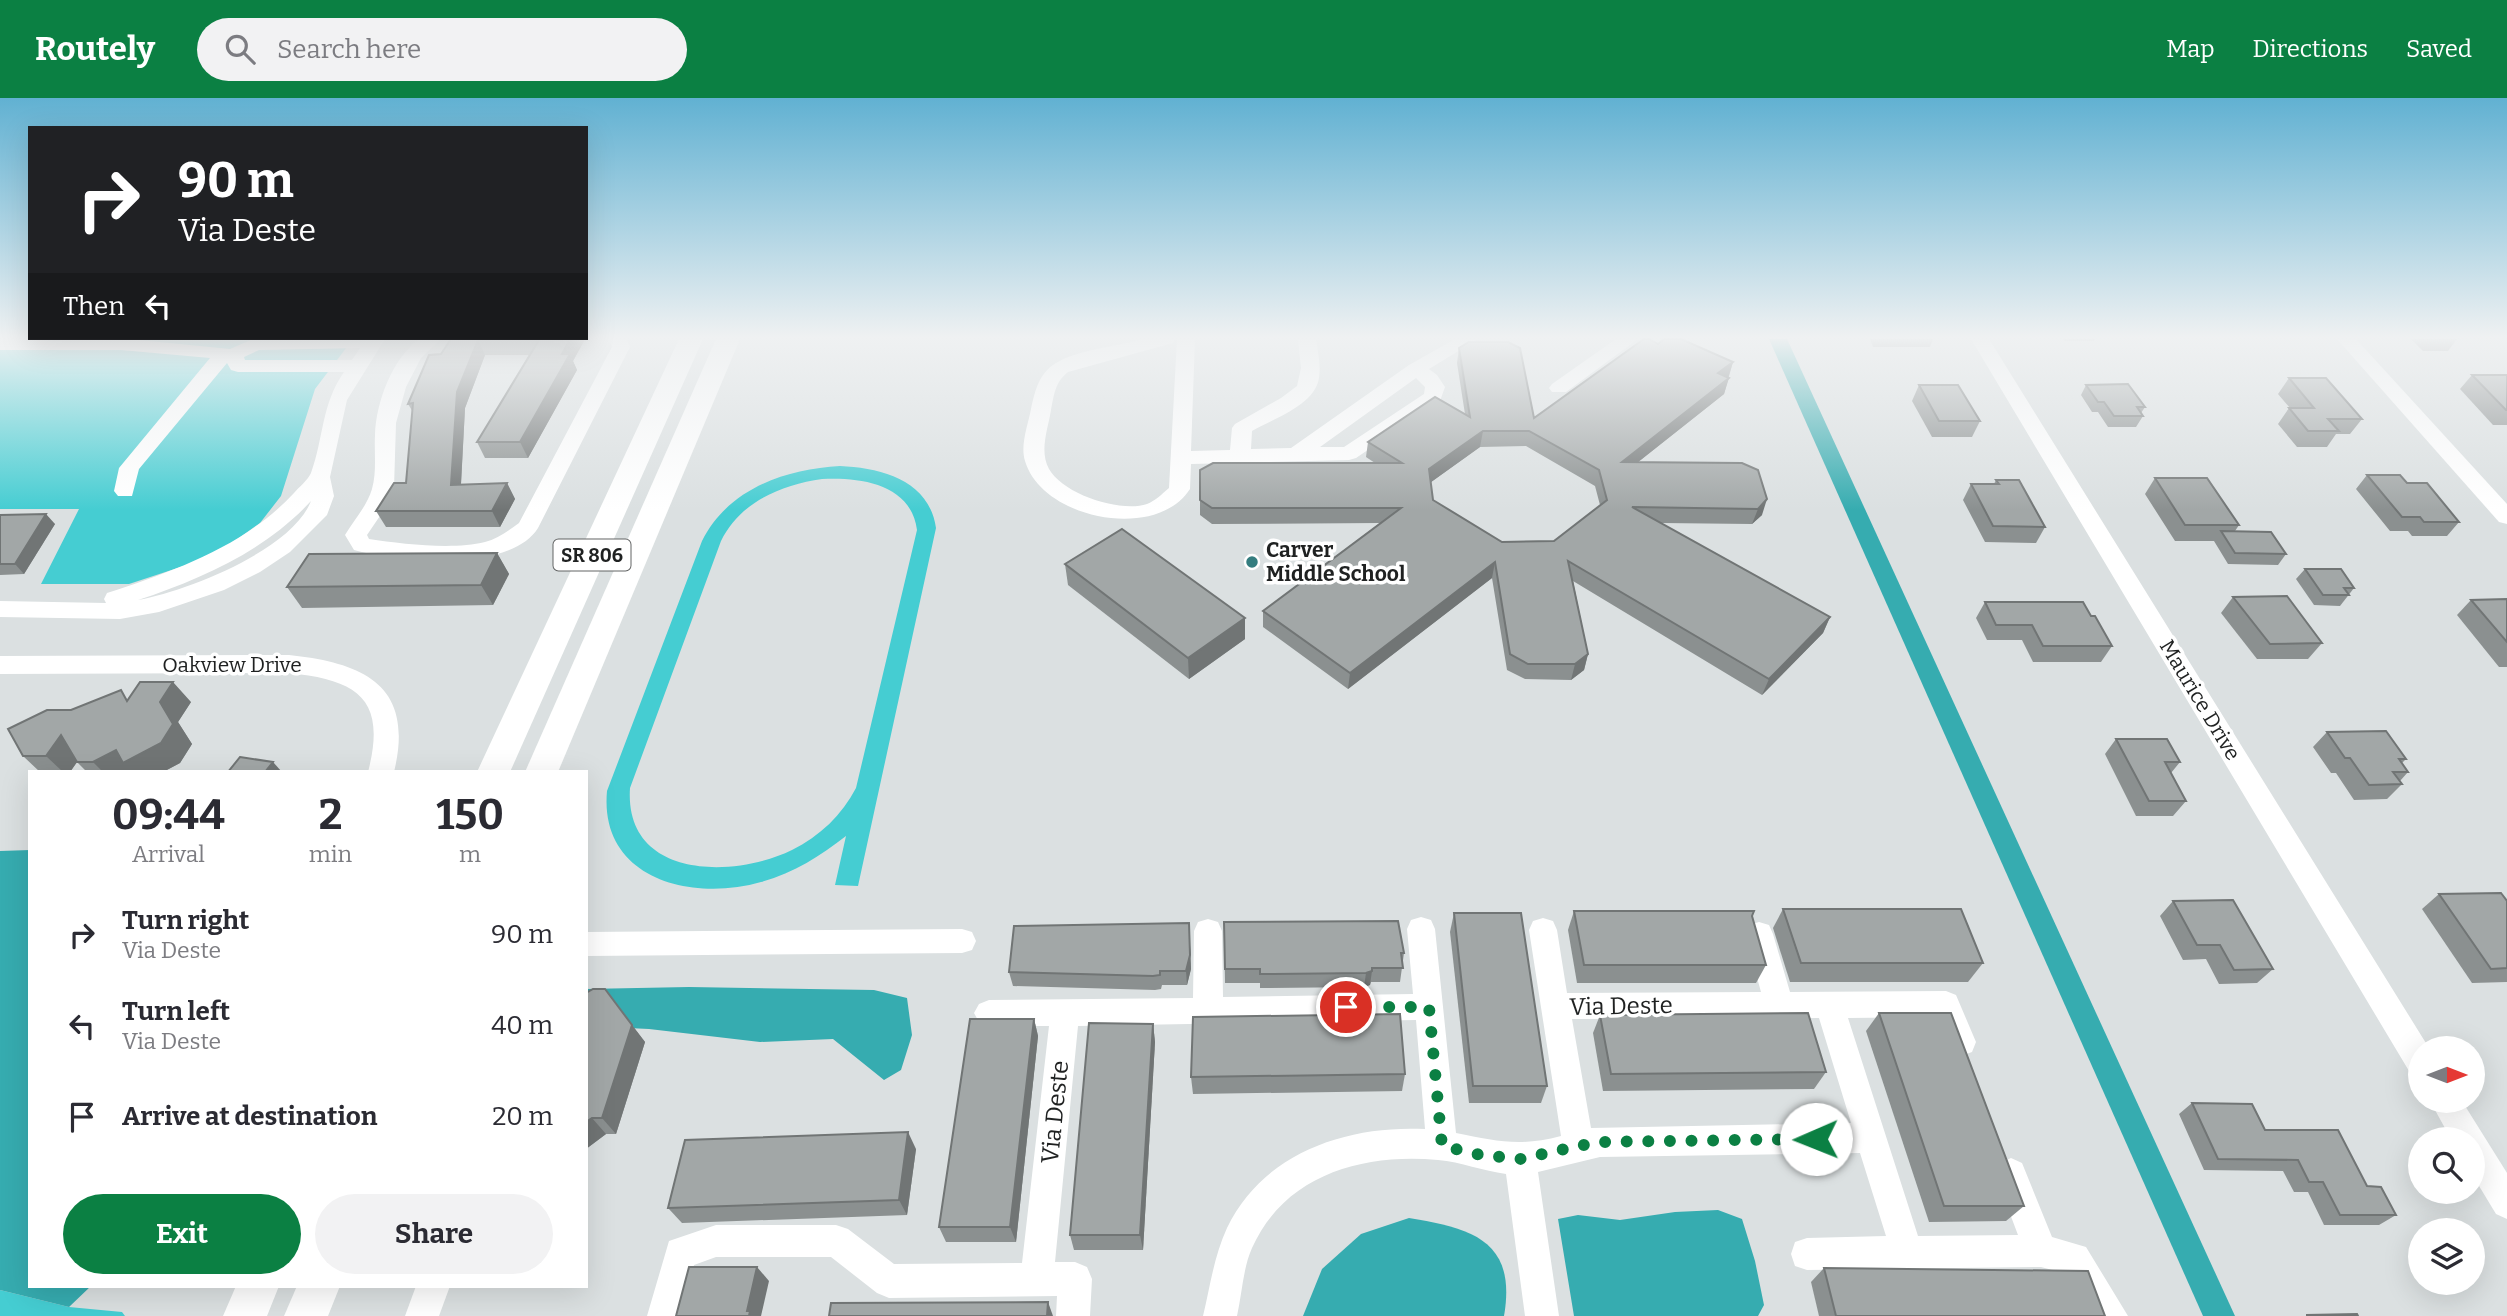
<!DOCTYPE html>
<style>
body{margin:0;font-family:Bitter,serif;background:#f2f2f3;color:#2b2b33;height:100vh;display:flex;flex-direction:column;font-size:26px;white-space:nowrap}
*{box-sizing:border-box;margin:0}
p{font-size:23px;color:#7c7c81}
.icon{flex:none;width:38px;height:38px;fill:none;stroke:currentColor;stroke-width:2;stroke-linecap:round;stroke-linejoin:round}
.map{position:relative;flex:1;overflow:hidden}
.details{position:absolute;left:28px;top:672px;width:560px;height:518px;display:flex;flex-direction:column;background:#fff;border-radius:0px;box-shadow:0 7px 28px #0002}
.details>*{flex:none}
.top-card{position:absolute;left:28px;top:28px;width:560px;height:214px;border-radius:0px;box-shadow:0 7px 28px #0002;background:#202124;color:#fff;overflow:hidden}
.needle{width:46px;rotate:90deg}
.tools{position:absolute;left:2408px;top:938px;display:grid;gap:14px}
.tools a{display:grid;place-items:center;width:77px;height:77px;border-radius:50%;background:#fff;box-shadow:0 7px 28px #0002;font-size:35px}
.pin{position:absolute;display:grid;place-items:center;width:60px;height:60px;color:#fff;margin:-30px;border:4px solid #fff;border-radius:50%;box-shadow:0 2px 7px #0007}
.me{position:absolute;width:77px;margin:-38px;rotate:269deg;stroke-linejoin:round;filter:drop-shadow(0 0 5px #0008)}
.turn{display:flex;align-items:center;gap:24px;height:147px;padding:0 35px;font-size:32px}
.turn .icon{width:91px;height:91px;stroke-width:2.5}
.turn b{display:block;font-size:49px;line-height:60px}
.then{display:flex;align-items:center;height:66px;padding:0 35px;background:#0003;gap:14px;font-size:26px}
.eta{display:flex;justify-content:space-evenly;align-items:center;height:119px;text-align:center}
.eta b{font-size:42px;font-weight:700;line-height:49px}
.cta{display:flex;gap:14px;margin-top:auto;padding:14px 35px}
.cta a{flex:1;height:80px;border-radius:42px;background:#0b8043;color:#fff;font-size:28px;font-weight:700;line-height:80px;text-align:center}
.cta a+a{background:#f2f2f3;color:#2b2b33}
ul{padding:0;list-style:none}
li{display:flex;align-items:center;gap:21px;height:91px;padding:0 35px}
li div{flex:1}
li b{display:block;font-size:26px}
li em{font-style:normal}
header{display:flex;align-items:center;gap:42px;box-sizing:border-box;height:98px;padding:0 35px;background:#0b8043;color:#fff}
header strong{font-size:33px}
nav{display:flex;gap:38px;margin-inline-start:auto;font-size:24px}
.search{width:490px;height:63px;background:#f2f2f3;display:flex;align-items:center;gap:18px;box-sizing:border-box;padding:0 24px;border-radius:38px;color:#7c7c81;font-size:26px}
.map>svg:first-child{display:block}
.green{fill:#45cdd2;fill-rule:evenodd}
.water{fill:#36acb0}
.lines{fill:none;stroke-linecap:round;stroke-linejoin:round}
.canal{fill:#36acb0;fill-rule:evenodd}
.minor{fill:#fff;fill-rule:evenodd}
.major{fill:#fff;fill-rule:evenodd}
.wall{fill:#8b9090;fill-rule:evenodd}
.shaded-wall{fill:#717575}
.building{fill:#a2a7a7;stroke:#717575;stroke-width:2;fill-rule:evenodd}
.route{stroke:#0b8043;stroke-width:12;stroke-dasharray:0 21.6}
.poi-dot{fill:#347d7f;stroke:#fff;stroke-width:2.5}
.labels{text-anchor:middle;stroke-width:7;stroke-linejoin:round;paint-order:stroke}
.shield{fill:#fff;stroke:#626464;stroke-width:2}
.shield-label{font-size:19px;font-weight:bold;fill:#1f2121}
.poi-label{font-size:21px;font-weight:bold;fill:#1f2121;stroke:#fff;text-anchor:start}
.street-label{font-size:21px;fill:#1f2121;stroke:#fff}
.near-street-label{font-size:24px;fill:#1f2121;stroke:#fff}
</style>
<header>
<strong>Routely</strong>
<div class="search"><svg class="icon" aria-label="search" viewBox="0 0 24 24"><circle cx="10" cy="10" r="6"/><path d="M15 15l6 6"/></svg>Search here</div>
<nav><a>Map</a><a>Directions</a><a>Saved</a></nav>
</header>
<div class="map">
<svg width="2507" height="1218" viewBox="0 0 2507 1218">
<rect width="100%" height="100%" fill="#dbe0e1"/>
<g class="green">
<path d="M0,241H353L315,291L281,398L260,425L214,458L129,486H41L79,411H0Z"/>
<path d="M840,368C882,370 929,382 936,430L858,788L835,787L846,738C820,758 794,775 761,784C692,804 599,781 607,693L702,443C728,391 785,371 840,368ZM822,381C861,379 911,386 917,432L856,690C842,717 820,738 792,752C733,781 624,781 630,690L721,443C740,404 781,387 822,381Z"/>
<path d="M0,1192L69,1209L122,1214L125,1218H0Z"/>
</g>
<g class="water">
<path d="M30,752V1188H91L69,1209L0,1192V753Z"/>
<path d="M689,889L874,892L907,900L912,937L901,972L884,982L833,941L760,944L649,931L586,928V891Z"/>
<path d="M1718,1112L1742,1121L1755,1163L1764,1207L1758,1218H1574L1558,1121L1578,1117L1620,1122L1675,1114Z"/>
<path d="M1409,1120C1472,1130 1517,1143 1504,1218H1303L1322,1171L1361,1136Z"/>
</g>
<g class="lines">
<path class="canal" d="M1769,241H1787L2235,1218H2203Z"/>
<g class="minor">
<path d="M0,241H129L230,251L253,241H385L347,302L330,379L334,398L327,417L290,454L260,474L224,492L159,514L120,521L0,519V503L106,505L104,501L107,495C174,473 245,448 294,395C299,389 308,382 311,375C324,339 321,307 344,274H238L231,272L227,265L139,371L132,398H118L114,393L119,370L210,260L121,252H0ZM360,250L352,262H245L244,259L259,252ZM311,403C292,452 187,493 138,502C201,481 265,453 311,403Z"/>
<path d="M419,241H441L421,260L406,289L396,325L394,390L386,409L367,437L369,441C402,446 453,452 485,444C497,441 508,433 519,425L612,249L609,241H627L630,249L538,430C510,475 397,464 354,452L345,437C354,422 367,408 372,391C377,373 374,355 375,337C376,304 392,261 419,241Z"/>
<path d="M1143,241H1175L1173,245L1068,274C1055,284 1054,297 1051,312C1048,331 1039,353 1049,371C1063,396 1120,415 1147,406C1155,403 1162,396 1169,390L1177,241H1195L1191,353L1230,352L1232,330L1235,326L1281,300L1297,288L1301,270L1298,241H1316C1318,254 1321,267 1319,280C1315,307 1273,321 1252,333L1251,351L1291,350L1409,267L1455,241H1478L1429,271L1437,277L1445,289L1440,303L1356,360L1349,362L1191,366L1190,391C1156,444 1042,421 1025,363C1020,347 1028,327 1031,311C1035,293 1039,275 1056,265C1077,252 1118,248 1143,241ZM1416,280L1425,289L1424,296L1344,349H1320Z"/>
<path d="M1616,241H1638L1566,294H1552L1549,290L1552,286Z"/>
<path d="M1971,241H1989L2429,950H2420V977L2409,973Z"/>
<path d="M2337,241H2356L2507,406V426L2499,424Z"/>
<path d="M289,557C365,565 415,588 394,674H368C387,601 358,582 289,575L0,576V558Z"/>
<path d="M1421,819L1431,822L1435,831L1456,1035C1496,1043 1520,1049 1561,1038L1529,832L1533,823L1543,820L1553,823L1557,832L1567,895L1761,894L1745,836L1749,827L1759,824L1769,827L1773,836L1790,894L1946,893L1956,897L1976,944L1972,954L1961,958L1950,954L1937,919L1848,920L1918,1138L2018,1137L1995,1076L2000,1065L2011,1060L2022,1065L2052,1139L2086,1149L2128,1218H2091L2064,1175L2041,1169L1807,1172L1795,1168L1791,1156L1795,1144L1807,1140L1886,1138L1860,1055L1600,1059L1538,1074L1559,1218H1525L1506,1076C1483,1073 1461,1064 1438,1062C1364,1055 1285,1076 1252,1150C1243,1170 1242,1196 1237,1218H1203C1210,1189 1214,1158 1227,1130C1263,1055 1346,1027 1425,1031L1416,922L1078,928L1055,1164H1075L1087,1169L1092,1181L1090,1218H1056L1057,1198L889,1200L877,1195L831,1159H716L694,1167L681,1218H647L669,1143L716,1127H836L848,1131L894,1166L1022,1165L1049,928H989L979,924L974,915L979,906L989,902L1193,900L1194,833L1198,824L1208,821L1218,824L1222,833L1223,899L1413,896L1407,831L1411,822ZM1819,920L1851,1025L1591,1030L1572,921Z"/>
<path d="M962,831L972,834L976,843L972,852L962,855L586,858V834Z"/>
<path d="M2430,1003H2462L2507,1075V1121L2496,1116L2473,1078V1041H2451Z"/>
<path d="M416,1188H450L439,1218H405Z"/>
</g>
<g class="major">
<path d="M679,241H703L510,674H477Z"/>
<path d="M716,241H740L558,674H525Z"/>
<path d="M236,1188H279L267,1218H223Z"/>
<path d="M297,1188H340L328,1218H284Z"/>
</g>
</g>
<g class="wall">
<path d="M451,241H585L573,263L577,272L528,360H485L477,344L529,257H485L465,310L461,387L507,385L515,401L500,429H386L376,413L406,385L413,314L408,306Z"/>
<path d="M1870,241H1933L1930,249H1873Z"/>
<path d="M2063,241H2095L2094,243H2064Z"/>
<path d="M2411,241H2457L2448,253H2423Z"/>
<path d="M1658,246L1733,264L1724,296L1638,364L1742,365L1762,417L1752,426L1661,425L1830,519L1823,535L1762,597L1573,483L1588,556L1584,572L1571,582L1525,581L1507,572L1492,480L1348,591L1263,529V513L1380,425L1212,426L1200,417V402L1375,365L1366,359L1368,344L1465,316L1457,265L1459,250L1534,320ZM1526,348L1595,388L1600,407L1554,443L1502,444L1433,402L1431,384L1480,349Z"/>
<path d="M2472,277H2507V327H2493L2460,291Z"/>
<path d="M2289,280L2362,321L2350,336H2336L2327,349H2297L2278,326L2289,310H2290L2278,296Z"/>
<path d="M1919,287L1980,323L1972,339H1932L1912,303Z"/>
<path d="M2086,287L2145,309L2141,315L2143,318L2136,329H2108L2098,314H2092L2081,297Z"/>
<path d="M2367,377L2407,385L2459,424L2447,438H2412L2408,433H2390L2356,391Z"/>
<path d="M2155,380L2239,427L2235,433L2286,456L2278,467L2228,466L2214,443H2175L2145,396Z"/>
<path d="M1996,382L2045,429L2036,445L1985,444L1963,402L1971,386H1994Z"/>
<path d="M0,417L55,426L24,476L0,477Z"/>
<path d="M497,455L509,476L493,507L302,510L287,489Z"/>
<path d="M1065,466L1245,520V541L1189,581L1068,487Z"/>
<path d="M2305,471L2354,490L2340,508L2314,507L2296,481Z"/>
<path d="M2233,499L2322,545L2308,561H2257L2221,515Z"/>
<path d="M2507,501V569H2499L2457,517L2471,502Z"/>
<path d="M1985,504L2091,518L2112,548L2101,564H2033L2022,542H1987L1976,520Z"/>
<path d="M129,601L191,604L178,624L192,646L180,665L163,674H87L77,664L70,674H40L23,658L71,612Z"/>
<path d="M2327,634L2406,661L2402,665L2408,674L2400,683L2402,686L2387,701L2354,702L2336,675H2331L2313,649Z"/>
<path d="M2116,641L2180,664L2171,675L2186,703L2173,718H2136L2105,656Z"/>
<path d="M2439,796L2507,803V884L2472,885L2422,811Z"/>
<path d="M2173,803L2273,871L2257,885L2219,886L2206,861L2183,862L2160,818Z"/>
<path d="M1783,811L1983,865L1968,884H1790L1773,830Z"/>
<path d="M1574,813L1752,818L1766,867L1756,885H1577L1568,832Z"/>
<path d="M1454,815L1547,988L1541,1005H1469L1450,834Z"/>
<path d="M1224,824L1404,855L1400,884H1371L1370,887L1364,889L1260,890V885H1225Z"/>
<path d="M1189,825L1191,871L1187,887H1162L1161,891L1155,892L1013,888L1009,874Z"/>
<path d="M586,895L632,927L645,944L616,1036H606L586,1051Z"/>
<path d="M1879,915L2024,1108L2006,1123L1929,1124L1866,933Z"/>
<path d="M1600,917L1826,974L1814,991L1603,993L1593,935Z"/>
<path d="M1034,921L1038,938L1016,1144H946L939,1129Z"/>
<path d="M1153,926L1155,944L1143,1152H1074L1070,1137Z"/>
<path d="M1405,976L1402,993L1193,996L1191,979Z"/>
<path d="M2192,1005L2265,1032L2367,1088L2396,1117L2379,1127H2324L2308,1094H2294L2283,1073L2204,1072L2179,1016Z"/>
<path d="M916,1051L907,1117L682,1125L668,1110Z"/>
<path d="M1824,1170L2105,1218H1819L1811,1184Z"/>
</g>
<g class="shaded-wall">
<path d="M570,241H585L573,263L577,272L528,360L520,344L562,256Z"/>
<path d="M478,242L485,257L465,310L460,403L451,387L457,294Z"/>
<path d="M1733,264L1728,280L1718,275Z"/>
<path d="M1729,280L1724,296L1618,380L1622,364Z"/>
<path d="M1483,333L1480,349L1427,387L1429,371Z"/>
<path d="M507,385L515,401L500,429L492,413Z"/>
<path d="M1767,401L1762,417L1752,426L1758,411Z"/>
<path d="M46,416L55,426L24,476L15,466Z"/>
<path d="M497,455L509,476L493,507L481,487Z"/>
<path d="M1495,464L1492,480L1348,591L1350,575Z"/>
<path d="M1830,519L1823,535L1762,597L1769,581Z"/>
<path d="M1245,520V541L1189,581L1188,560Z"/>
<path d="M1588,556L1584,572L1571,582L1575,566Z"/>
<path d="M173,584L191,604L178,624L192,646L180,665L163,674H103L93,664L116,652L160,604Z"/>
<path d="M61,637L82,657L70,674H63L46,658Z"/>
<path d="M273,664L282,674H265Z"/>
<path d="M1189,825L1191,871L1187,887L1186,873Z"/>
<path d="M1372,873L1370,887L1364,889L1366,875Z"/>
<path d="M1034,921L1038,938L1016,1144L1010,1129Z"/>
<path d="M1153,926L1155,944L1143,1152L1140,1137Z"/>
<path d="M632,927L645,944L616,1036L602,1020Z"/>
<path d="M592,1020L606,1036L586,1051V1024Z"/>
<path d="M908,1034L916,1051L907,1117L899,1102Z"/>
<path d="M757,1169L769,1183L761,1218H749L747,1213Z"/>
<path d="M1048,1204L1053,1218H1047Z"/>
</g>
<g class="building">
<path d="M451,241H570L562,256H570L520,344H477L539,242H478L457,294L451,387L507,385L492,413H376L394,385H406L413,305L408,306L429,257L441,256Z"/>
<path d="M1644,241H1649L1658,246L1664,241H1681L1733,264L1718,275L1729,280L1622,364L1742,365L1758,372L1767,401L1758,411L1632,409L1830,519L1769,581L1568,463L1588,556L1575,566H1528L1510,556L1495,464L1350,575L1263,513L1401,410H1212L1200,402V372L1213,365H1402L1368,344L1435,299L1470,319L1459,250L1469,244H1508L1520,250L1534,320ZM1483,333H1529L1599,372L1607,402L1554,443L1502,444L1433,402L1429,371Z"/>
<path d="M2472,277H2507V312H2506Z"/>
<path d="M2289,280H2326L2362,321H2328L2339,333H2308L2289,310H2314Z"/>
<path d="M2128,286L2145,309H2137L2143,318H2114L2104,304H2098L2086,287Z"/>
<path d="M1919,287H1958L1980,323H1939Z"/>
<path d="M2367,377H2400L2407,385H2427L2459,424H2424L2420,419H2402Z"/>
<path d="M2155,380H2207L2239,427H2185Z"/>
<path d="M1996,382H2019L2045,429L1993,428L1971,386H1999Z"/>
<path d="M46,416L15,466H0V417Z"/>
<path d="M1122,431L1245,520L1188,560L1065,466Z"/>
<path d="M2221,433L2271,434L2286,456L2235,455Z"/>
<path d="M497,455L481,487L287,489L309,456Z"/>
<path d="M2305,471H2341L2354,490H2344L2349,497H2323Z"/>
<path d="M2287,498L2322,545L2270,546L2233,499Z"/>
<path d="M2507,501V544L2471,502Z"/>
<path d="M1985,504H2083L2091,518H2095L2112,548H2043L2032,527H1996Z"/>
<path d="M140,584H173L160,604L173,626L161,645L123,665L116,652L93,664H77L61,637L46,658H23L8,631L47,612H71L121,592L127,603Z"/>
<path d="M2386,633L2406,661H2399L2408,674H2393L2402,686L2369,687L2350,660H2345L2327,634Z"/>
<path d="M2116,641H2167L2180,664H2165L2186,703H2149Z"/>
<path d="M240,659L273,664L265,674H228Z"/>
<path d="M2501,795L2507,803V870L2491,871L2439,796Z"/>
<path d="M2233,802L2273,871L2234,872L2220,847H2197L2173,803Z"/>
<path d="M1783,811H1961L1983,865H1801Z"/>
<path d="M1574,813H1754L1752,818L1766,867H1584Z"/>
<path d="M1454,815H1521L1547,988H1473Z"/>
<path d="M1398,823L1404,855H1401L1403,870H1372V873L1366,875L1273,876H1260V871H1225L1224,824Z"/>
<path d="M1189,825L1190,857L1186,873H1160V877L1153,878L1009,874L1014,828Z"/>
<path d="M593,891H605L632,927L602,1020H592L586,1024V895Z"/>
<path d="M1808,915L1826,974L1611,976L1600,917Z"/>
<path d="M1879,915H1951L2024,1108H1944Z"/>
<path d="M1400,916L1405,976L1191,979L1193,919Z"/>
<path d="M970,921H1034L1010,1129H939Z"/>
<path d="M1089,925L1153,926L1140,1137H1070Z"/>
<path d="M2192,1005L2252,1006L2265,1032H2338L2367,1088L2381,1089L2396,1117H2340L2323,1084H2309L2298,1062L2218,1061Z"/>
<path d="M908,1034L899,1102L668,1110L685,1042Z"/>
<path d="M689,1169H757L747,1213H750L749,1218H676Z"/>
<path d="M1824,1170L2088,1173L2105,1218H1836Z"/>
<path d="M1048,1204L1047,1218H829L831,1205Z"/>
<path d="M2357,1216L2358,1218H2307V1217Z"/>
</g>
<linearGradient id="sky" x2="0" y2="1"><stop stop-color="#61b1d2"/><stop offset="0.58" stop-color="#eff1f2"/><stop offset="1" stop-color="#eff1f2" stop-opacity="0"/></linearGradient>
<rect width="2507" height="412" fill="url(#sky)"/>
<g class="lines">
<path class="route" d="M1346,909H1429L1442,1048L1481,1057L1520,1061L1597,1044L1816,1041"/>
</g>
<circle class="poi-dot" cx="1252" cy="464" r="7"/>
<g class="labels">
<rect class="shield" x="553.5" y="441.5" width="77" height="31" rx="5"/>
<g class="shield-label">
<text x="592" y="464">SR 806</text>
</g>
<g class="poi-label">
<text x="1266" y="459">Carver<tspan x="1266" dy="24">Middle School</tspan></text>
</g>
<g class="street-label">
<text x="232" y="574">Oakview Drive</text>
<text transform="translate(2200 602) rotate(59)" y="7">Maurice Drive</text>
</g>
<g class="near-street-label">
<text transform="translate(1621 908) rotate(-1)" y="8">Via Deste</text>
<text transform="translate(1055 1014) rotate(-84)" y="8">Via Deste</text>
</g>
</g>
</svg>
<div class="tools">
<a><svg class="needle" viewBox="-14 -14 28 28"><path d="M0-13l5 13h-10z" fill="#e53935"/><path d="M0 13l5-13h-10z" fill="#7c7c81"/></svg></a>
<a><svg class="icon" aria-label="search" viewBox="0 0 24 24"><circle cx="10" cy="10" r="6"/><path d="M15 15l6 6"/></svg></a>
<a><svg class="icon" aria-label="layers" viewBox="0 0 24 24"><path d="M12 4l9 5-9 5-9-5zM3 14l9 5 9-5"/></svg></a>
</div>
<div class="pin" style="left:1346px;top:909px;background:#d93025"><svg class="icon" aria-label="arrive" viewBox="0 0 24 24"><path d="M6 21V4h12l-3 4 3 4H6"/></svg></div>
<svg class="me" style="left:1816px;top:1041px" viewBox="-20 -20 40 40"><circle r="19" fill="#fff"/><path d="M0-13L10 11 0 6-10 11z" fill="#0b8043"/></svg>
<div class="top-card">
<div class="turn"><svg class="icon" aria-label="right" viewBox="0 0 24 24"><path d="M7 20v-9h11M14 6l5 5-5 5"/></svg><div><b>90 m</b>Via Deste</div></div>
<div class="then">Then<svg class="icon" aria-label="left" viewBox="0 0 24 24"><path d="M17 20v-9H6M10 6l-5 5 5 5"/></svg></div>
</div>
<section class="details">
<div class="eta">
<div><b>09:44</b><p>Arrival</p></div>
<div><b>2</b><p>min</p></div>
<div><b>150</b><p>m</p></div>
</div>
<ul>
<li><svg class="icon" aria-label="right" viewBox="0 0 24 24"><path d="M7 20v-9h11M14 6l5 5-5 5"/></svg><div><b>Turn right</b><p>Via Deste</p></div><em>90 m</em></li>
<li><svg class="icon" aria-label="left" viewBox="0 0 24 24"><path d="M17 20v-9H6M10 6l-5 5 5 5"/></svg><div><b>Turn left</b><p>Via Deste</p></div><em>40 m</em></li>
<li><svg class="icon" aria-label="arrive" viewBox="0 0 24 24"><path d="M6 21V4h12l-3 4 3 4H6"/></svg><div><b>Arrive at destination</b></div><em>20 m</em></li>
</ul>
<div class="cta"><a>Exit</a><a>Share</a></div>
</section>
</div>
